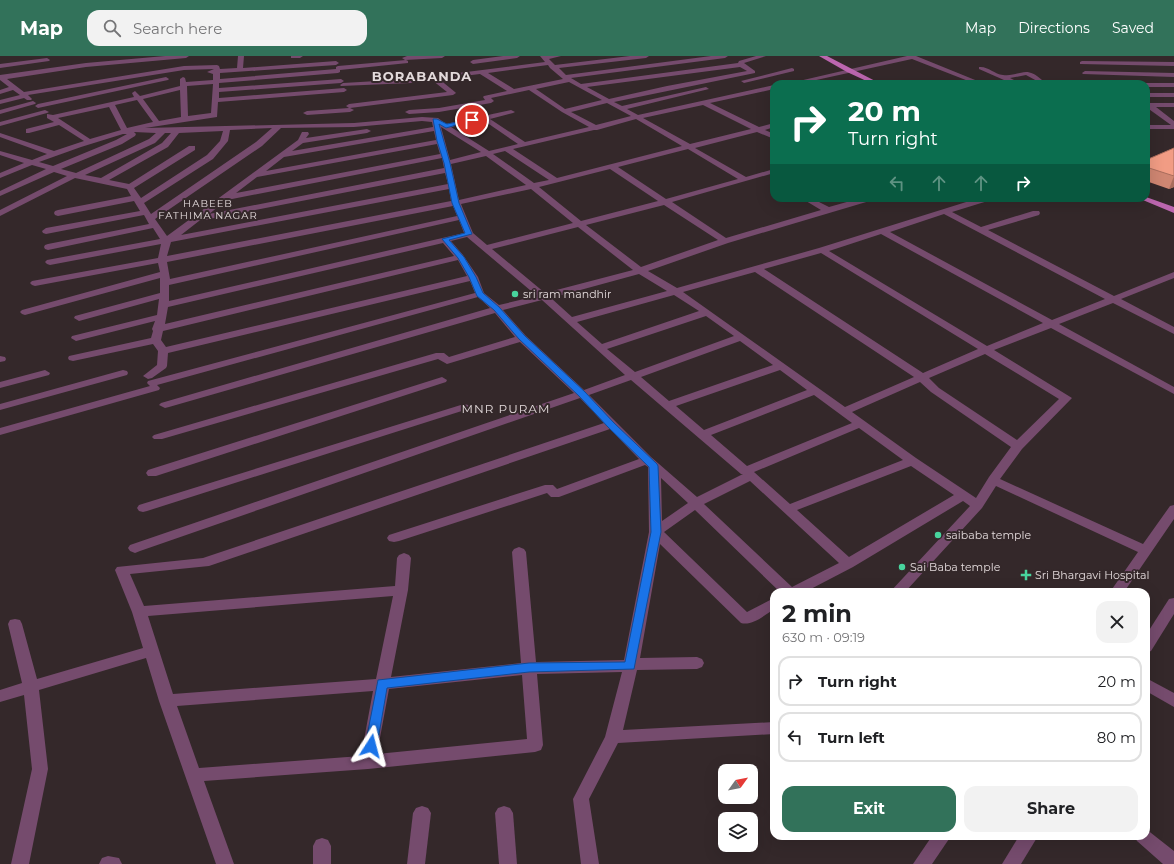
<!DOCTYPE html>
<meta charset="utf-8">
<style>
body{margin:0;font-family:Montserrat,sans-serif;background:#f2f2f2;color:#202124;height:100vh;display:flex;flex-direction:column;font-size:15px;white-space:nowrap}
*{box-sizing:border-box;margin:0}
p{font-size:13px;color:#757577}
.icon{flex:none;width:22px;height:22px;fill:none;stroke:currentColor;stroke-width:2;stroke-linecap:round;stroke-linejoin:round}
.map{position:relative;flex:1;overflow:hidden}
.side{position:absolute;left:770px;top:532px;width:380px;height:252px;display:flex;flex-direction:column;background:#fff;border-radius:12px;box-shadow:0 4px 16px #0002}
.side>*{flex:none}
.hud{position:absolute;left:770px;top:24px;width:380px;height:122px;border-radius:12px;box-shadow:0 4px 16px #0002;background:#0b6e4f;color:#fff;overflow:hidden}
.needle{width:26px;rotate:57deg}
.tools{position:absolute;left:718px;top:708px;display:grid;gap:8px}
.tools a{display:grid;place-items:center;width:40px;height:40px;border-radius:8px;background:#fff;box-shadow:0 4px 16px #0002;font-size:20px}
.pin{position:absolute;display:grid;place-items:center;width:34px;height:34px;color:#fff;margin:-17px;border:2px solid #fff;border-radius:50%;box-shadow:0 1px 4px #0007}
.me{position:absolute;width:44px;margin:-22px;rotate:9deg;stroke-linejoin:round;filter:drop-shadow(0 0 3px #0008)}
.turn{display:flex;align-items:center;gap:14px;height:84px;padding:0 12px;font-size:18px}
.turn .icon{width:52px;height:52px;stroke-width:2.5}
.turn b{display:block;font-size:28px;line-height:34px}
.lanes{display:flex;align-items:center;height:38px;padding:0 12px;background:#0003;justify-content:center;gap:20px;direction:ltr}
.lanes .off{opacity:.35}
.round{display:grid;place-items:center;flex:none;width:42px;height:42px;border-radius:12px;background:#f2f2f2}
.head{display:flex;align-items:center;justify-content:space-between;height:68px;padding:0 12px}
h1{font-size:24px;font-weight:700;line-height:30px}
.primary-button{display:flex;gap:8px;margin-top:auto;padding:8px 12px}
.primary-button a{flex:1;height:46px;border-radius:12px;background:#32725a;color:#fff;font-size:16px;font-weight:700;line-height:46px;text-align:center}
.primary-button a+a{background:#f2f2f2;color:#202124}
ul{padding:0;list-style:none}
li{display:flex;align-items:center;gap:12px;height:50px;margin:0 8px 6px;padding:0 4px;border:2px solid #e0e0e0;border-radius:12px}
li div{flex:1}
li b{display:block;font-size:15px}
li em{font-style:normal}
header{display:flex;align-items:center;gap:24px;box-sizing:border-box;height:56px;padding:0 20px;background:#32725a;color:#fff}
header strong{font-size:19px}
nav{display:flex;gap:22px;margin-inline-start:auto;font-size:14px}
.search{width:280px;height:36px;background:#f2f2f2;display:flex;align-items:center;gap:10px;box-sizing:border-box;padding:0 14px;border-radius:12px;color:#757577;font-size:15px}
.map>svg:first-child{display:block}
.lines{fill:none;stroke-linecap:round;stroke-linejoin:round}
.minor{fill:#754b6d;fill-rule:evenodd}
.major{fill:#bc66af;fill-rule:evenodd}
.wall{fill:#cf8672}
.shaded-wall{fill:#a96d5c}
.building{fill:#f19c84;stroke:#a96d5c}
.route{fill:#1a73e8;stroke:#114b97}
.poi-dot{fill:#48d49d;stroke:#34282a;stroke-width:1.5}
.labels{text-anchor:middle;stroke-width:4;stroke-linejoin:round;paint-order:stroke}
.far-neighbourhood-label{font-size:10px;letter-spacing:1px;fill:#e3dadb;stroke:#34282a}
.poi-label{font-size:11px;fill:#e3dadb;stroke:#34282a;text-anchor:start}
.neighbourhood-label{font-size:12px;letter-spacing:1px;fill:#e3dadb;stroke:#34282a}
.far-district-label{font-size:13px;font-weight:bold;letter-spacing:1px;fill:#e3dadb;stroke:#34282a}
</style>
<header>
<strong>Map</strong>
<div class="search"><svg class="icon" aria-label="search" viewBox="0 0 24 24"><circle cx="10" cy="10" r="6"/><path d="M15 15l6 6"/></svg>Search here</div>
<nav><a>Map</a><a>Directions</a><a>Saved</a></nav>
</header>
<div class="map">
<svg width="1174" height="808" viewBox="0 0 1174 808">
<rect width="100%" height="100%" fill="#34282a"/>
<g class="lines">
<g class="minor">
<path d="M165,0H189L186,2L86,11L7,23L24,36L184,10L217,9L219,10L220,13L237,12L238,0H244L243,12L336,5L339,7L336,9L220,17V23L336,13V11L338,10L406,4L408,5V7L340,14V16L338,17L219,27V32L341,23L344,25L341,27L219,36V42L344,32L347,34L344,36L218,46L217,61L145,72L354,67L422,61L438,62L446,68L511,54L515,56L513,57L490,63L525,86L589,71L562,56L529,34L491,42L494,45L491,47L439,56L409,58L405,56L409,54L439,52L485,44L483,41L484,40L507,35L480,18L439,23L455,36L456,37L453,39L350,52L354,54L350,56L307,59L303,57L307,55L349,52L346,50L349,48L447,36L432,24L411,27L341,30L340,29L343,27L411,23L545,6L540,0H561L549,3L555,9L630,0H649L646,2L559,12L566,19L711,0H728L725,2L571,22L581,28L738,7L739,5L756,0H766L744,7L755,15V17L614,46L622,50L706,31L709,33L627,53L638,59L774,29V33L710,47L759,71L774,67V71L765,74L774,78V83L757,76L695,92L746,121L774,113V117L672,146L726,182L821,154L801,142H811L829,151L861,142H874L873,144L728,187L648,215L677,232L819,192L979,142H992L991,144L952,156L981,171L1033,155H1039L1040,157L1039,159L988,174L1114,240L1174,216V222L1121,243L1174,271V278L1113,247L1059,268L1174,331V338L1051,272L994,294L1072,342L1022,393L1000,423L1143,488L1170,450L1174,449V463L1124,536H1110L1138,496L996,430L982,452L905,536H890L970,450L963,445L853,511L805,536H780L695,454L664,476L747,556L774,542V553C765,559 752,570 741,567L660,488L640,602L697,601L702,603L704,607L702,611L697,613L637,614L623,674L774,666V678L618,687L589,743L599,808H581L573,743L605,681L622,616L537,618L543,689L541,694L535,696L368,713L204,725L234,808H216L159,645L146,602L39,634L48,713L29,808H11L32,713L24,639L0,646V634L22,627L8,568L10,564L15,563L20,564L22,568L37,623L143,592L132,556L115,514L117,511L203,502L604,367L580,342L140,495L135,497L130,495L128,492L130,489L574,337L520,286L447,308L438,303L162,383H154L152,381L154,379L436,297H444L449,301L515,281L495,257L169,351L165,352L159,349L161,347L490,252L478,241L157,329L160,332L159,334L0,379V372L150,330L147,327L148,325L475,237L470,225L168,297L167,310L166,312L152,322L148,323L143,320L157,309L158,295L153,288L73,305L69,304L68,302L69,300L151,282L153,275L152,273L155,265L76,285L71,282L72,280L157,259L159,243L79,265L74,262L75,260L160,237V222L25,259L22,258L20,256L22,254L160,216L158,207L35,230L32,229L30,227L32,225L158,202L161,188L50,209L47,208L45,206L47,204L160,183L153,172L48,194L45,193L44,191L45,189L48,188L149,168L144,159L46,178L43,177L42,175L46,172L140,155L134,145L58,160L55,159L54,157L55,155L58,154L131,140L127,133L75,122L0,160V154L67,120L54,116L0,140V135L46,113L32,109L0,122V117L24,107L0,99V95L32,104L47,98L0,81V77L54,95L84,85L59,69L29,77H26V73L54,66L47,62V58L53,59L134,41L132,37L135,35L140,40L180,30V23L183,21L185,22L186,26L213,24V18L207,16L214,13L184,14L28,39L32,43L31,44H27L24,42L0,48V44L20,39L13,34L0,38V34L9,31L0,24V19L86,7ZM548,9L550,12L563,23L514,33L488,17ZM740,11L747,15L667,30L609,43L587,31ZM569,26L602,44L565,53L536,33ZM213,28L211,57L188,60L187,30ZM180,34L181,61L159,65L143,43ZM137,44L153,66L127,72L115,49ZM607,47L631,60L596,69L571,56ZM703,49L751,73L690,88L643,62ZM109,51L121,74L90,83L58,62ZM636,63L682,90L557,122L513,93L594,74H597ZM483,64L518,88L489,95L451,71ZM422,65L432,66L433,71L292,95L303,87L367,77L371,75L367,73L306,82L309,78L308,76H302L298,84L167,180L155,163L262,90L281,72L354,71ZM441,71L481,96L450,104ZM272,72L256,86L151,158L144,147L213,103L228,85L230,74ZM223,75L220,85L207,99L141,142L134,132L195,94V90H189L129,128L109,124L168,91L179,77ZM434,75L436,84L266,115L284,101ZM134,76L156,77L149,83L76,117L61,113L122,88L135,80L136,78ZM165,77H171L162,87L101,122L85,119L155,87ZM123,78H127L116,84L53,110L39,106L81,91ZM437,88L440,98L236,137L257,121ZM688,93L738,123L666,143L618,111ZM505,95L549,124L534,127L493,98ZM486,100L526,129L459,144L451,108ZM442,102L444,112L209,158L227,144ZM610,113L658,145L581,165L539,131ZM445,117L448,128L181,179L199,165ZM449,133L451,145L167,200L171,186ZM531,133L573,167L487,189L473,177L461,148ZM664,149L718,184L641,211L586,169ZM453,150L457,160L170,223L167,206ZM944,158L1105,243L1052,264L890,176ZM459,164L464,177L169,245V229ZM578,171L633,214L545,237L492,193ZM881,178L1043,267L987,290L829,195ZM467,181L537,240L499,249L484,237L478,221L463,199L451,185ZM443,187L454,200L165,268L168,251ZM821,197L978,293L923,317L764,213ZM458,204L467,220L166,291L161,284L163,275ZM755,216L914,321L845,351L683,236ZM639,218L667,235L572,261L551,242ZM674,239L699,255L602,288L577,266ZM542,244L625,319L584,334L526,280L503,254ZM706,260L734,280L635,316L607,293ZM740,285L773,309L669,345L641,321ZM985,298L1059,343L1017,384L939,332L929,322ZM780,314L807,334L704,374L676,350ZM631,324L741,418H743L697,441L651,401L589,339ZM920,326L931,336L1011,391L989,421L976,442L916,402L852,356ZM814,339L852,367L747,410L711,379ZM859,372L903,404L790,448L754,416ZM610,373L639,403L557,433L553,429H545L389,479L387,482L389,485L394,486L399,485L547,437L551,441H559L645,409L648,411L649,476L624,604L536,606L526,496L524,493L519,491L514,493L512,496L521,607L391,621L408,534L411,502L409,499L404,497L399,499L397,502L395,530L144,550L130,518L209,510ZM911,410L954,439L849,501L797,454ZM661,422L688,447L662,465ZM750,425L839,507L792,531L704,448ZM393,540L376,623L173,638L148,560ZM522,619L527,683L377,698L389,633ZM373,635L361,700L199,712L177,650Z"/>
<path d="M291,0H303L300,2H291Z"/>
<path d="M407,0H445L442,2L405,4L402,2Z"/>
<path d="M503,0H520L517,2L473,8L470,6L473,4Z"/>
<path d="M907,0H916L985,28H976L912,3L798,28H786Z"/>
<path d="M47,2L50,4L49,5L0,12V8Z"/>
<path d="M1082,5L1174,6V10L1080,8V6Z"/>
<path d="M979,11C988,10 994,18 1003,19C1020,21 1025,8 1042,24L1037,25L1026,19L1010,22L1022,28H1013L979,13Z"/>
<path d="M792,12L794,13V15L744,27L741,25Z"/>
<path d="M1085,15L1174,17V21L1083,18L1082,17Z"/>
<path d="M166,21L169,23L168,24L38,52L35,50L38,48Z"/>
<path d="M1146,27H1174V31H1146V28H1143Z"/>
<rect x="1146" y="37" width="28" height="4"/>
<path d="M33,45L36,47L35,48L0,58V54Z"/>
<path d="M1146,45L1150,47H1174V51H1156L1174,65V73H1146V69H1171L1146,51Z"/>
<path d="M45,54L49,56L47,57L0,70V66Z"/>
<path d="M0,300L5,301L6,303L5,305L0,306Z"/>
<path d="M45,314L50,317L49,319L0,332V326Z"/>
<path d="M123,314L127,315L128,317L127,319L0,354V348Z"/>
<path d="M442,321L447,324L446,326L156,420H148L146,417L148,414Z"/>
<path d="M464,348L468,349L470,351L468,353L147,455L143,456L139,455L137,452L139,449Z"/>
<path d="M1174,542V558L1151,595L1146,597V579L1169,543Z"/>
<path d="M1146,622L1174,637V651L1146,635Z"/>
<path d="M422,750L428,752L431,757L425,808H407L413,757L416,752Z"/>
<path d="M504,750L510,752L513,757L517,808H499L495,757L498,752Z"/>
<path d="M1146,773L1174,795V808H1163L1137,785L1134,780H1146Z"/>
<path d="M932,780H951L932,808H913Z"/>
<path d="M1019,780H1038L1021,808H1002Z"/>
<path d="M322,782L328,784L331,790V808H313V790L316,784Z"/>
<path d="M108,800L119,802L122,808H99L102,802Z"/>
</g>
<g class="major">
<path d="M819,0H827L881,28H873L847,16Z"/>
<path d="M1146,141L1174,151V157L1138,142H1146Z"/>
</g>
</g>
<path class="wall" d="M1174,92V131L1169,133L1146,125V104Z"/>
<path class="shaded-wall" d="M1174,120V131L1169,133Z"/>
<path class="building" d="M1174,92V120L1146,111V104Z"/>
<path class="route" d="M433,63H437L447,68L472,63L474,64L446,72L439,68L450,107L459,147L472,178L449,184L464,201L476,221L483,237L499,251L525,280L585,336L614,367L657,408L658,410L661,476L634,613L529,616L387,632L377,690L376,694L371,695L367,694L365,690L378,624L529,607L625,606L651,476L649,411L608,371L579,340L519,283L494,254L477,240L469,221L458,202L442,183L465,177L452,147L444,107L437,85Z"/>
<g class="poi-dot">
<circle cx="515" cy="238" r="4"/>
<circle cx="938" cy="479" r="4"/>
<circle cx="902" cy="511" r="4"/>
<path d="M1024 513h4v4h4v4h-4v4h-4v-4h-4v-4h4z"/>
</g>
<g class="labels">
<g class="far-neighbourhood-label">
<text x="208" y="151">HABEEB<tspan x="208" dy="12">FATHIMA NAGAR</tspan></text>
</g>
<g class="poi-label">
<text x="523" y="242">sri ram mandhir</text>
<text x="946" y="483">saibaba temple</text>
<text x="910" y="515">Sai Baba temple</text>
<text x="1035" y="523">Sri Bhargavi Hospital</text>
</g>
<g class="neighbourhood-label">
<text x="506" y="357">MNR PURAM</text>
</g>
<g class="far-district-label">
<text x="422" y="25">BORABANDA</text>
</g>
</g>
</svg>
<div class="tools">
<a><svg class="needle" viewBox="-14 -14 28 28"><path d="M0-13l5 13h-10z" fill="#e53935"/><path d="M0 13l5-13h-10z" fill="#757577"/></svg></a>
<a><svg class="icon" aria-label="layers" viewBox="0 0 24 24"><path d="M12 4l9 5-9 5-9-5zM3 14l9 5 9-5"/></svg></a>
</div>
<div class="pin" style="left:472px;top:64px;background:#d93025"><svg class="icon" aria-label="arrive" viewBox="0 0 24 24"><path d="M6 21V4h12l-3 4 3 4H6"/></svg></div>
<svg class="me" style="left:371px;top:690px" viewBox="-20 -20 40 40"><path d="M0-17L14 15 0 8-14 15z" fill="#1a73e8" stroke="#fff" stroke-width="4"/></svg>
<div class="hud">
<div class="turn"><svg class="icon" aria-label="right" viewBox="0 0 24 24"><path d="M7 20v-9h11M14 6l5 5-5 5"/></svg><div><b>20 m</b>Turn right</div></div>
<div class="lanes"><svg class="icon off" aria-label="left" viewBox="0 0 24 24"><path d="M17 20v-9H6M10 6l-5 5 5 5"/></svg><svg class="icon off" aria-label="ahead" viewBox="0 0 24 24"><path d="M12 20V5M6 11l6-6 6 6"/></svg><svg class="icon off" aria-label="ahead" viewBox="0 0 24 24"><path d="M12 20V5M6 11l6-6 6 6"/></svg><svg class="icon" aria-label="right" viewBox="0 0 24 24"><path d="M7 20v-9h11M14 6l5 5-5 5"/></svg></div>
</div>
<section class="side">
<div class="head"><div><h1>2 min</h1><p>630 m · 09:19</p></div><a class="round"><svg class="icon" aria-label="close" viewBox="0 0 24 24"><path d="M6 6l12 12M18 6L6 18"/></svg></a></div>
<ul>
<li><svg class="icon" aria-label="right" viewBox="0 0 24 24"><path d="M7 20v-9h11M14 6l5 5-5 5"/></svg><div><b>Turn right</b></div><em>20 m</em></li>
<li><svg class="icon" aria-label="left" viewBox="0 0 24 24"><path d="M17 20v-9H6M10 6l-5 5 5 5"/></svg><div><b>Turn left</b></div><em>80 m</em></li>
</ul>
<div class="primary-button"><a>Exit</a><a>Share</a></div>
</section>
</div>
